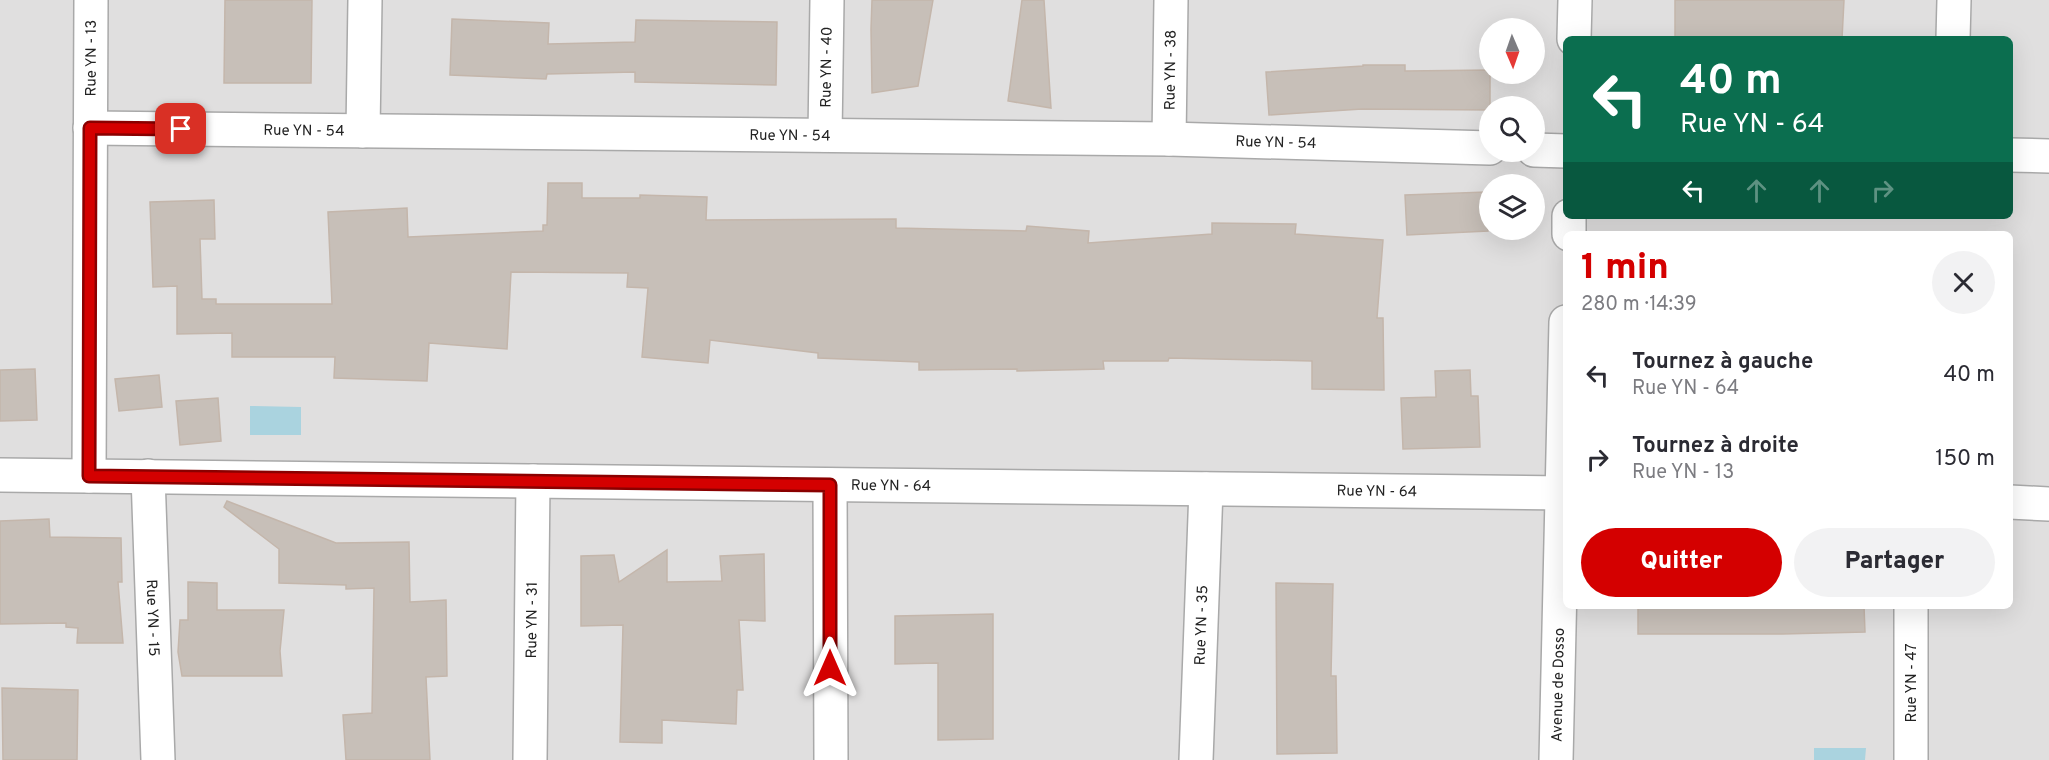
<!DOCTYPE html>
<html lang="fr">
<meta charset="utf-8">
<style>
body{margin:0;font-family:Overpass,sans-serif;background:#f2f2f3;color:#2b2b33;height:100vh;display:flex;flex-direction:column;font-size:22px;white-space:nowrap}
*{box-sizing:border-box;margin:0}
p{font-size:20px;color:#7c7c81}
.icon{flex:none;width:33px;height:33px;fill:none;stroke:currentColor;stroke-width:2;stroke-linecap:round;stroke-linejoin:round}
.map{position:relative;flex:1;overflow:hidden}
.side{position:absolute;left:1563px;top:231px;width:450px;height:378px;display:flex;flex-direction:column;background:#fff;border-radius:9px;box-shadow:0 6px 24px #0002}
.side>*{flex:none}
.guide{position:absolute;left:1563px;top:36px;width:450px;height:183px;border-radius:9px;box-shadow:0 6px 24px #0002;background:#0b6e4f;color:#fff;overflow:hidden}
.needle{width:39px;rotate:178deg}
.tools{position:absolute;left:1479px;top:18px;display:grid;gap:12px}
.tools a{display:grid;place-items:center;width:66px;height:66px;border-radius:50%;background:#fff;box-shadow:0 6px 24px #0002;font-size:30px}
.pin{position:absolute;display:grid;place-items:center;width:51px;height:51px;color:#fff;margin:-26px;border-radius:12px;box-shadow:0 3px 9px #0006}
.me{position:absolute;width:66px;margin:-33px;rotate:0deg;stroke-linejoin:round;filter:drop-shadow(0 0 4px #0008)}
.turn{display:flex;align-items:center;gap:21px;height:126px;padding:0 18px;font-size:27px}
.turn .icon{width:78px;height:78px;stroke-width:2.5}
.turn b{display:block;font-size:42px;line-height:51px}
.lanes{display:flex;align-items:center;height:57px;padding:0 18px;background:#0003;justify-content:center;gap:30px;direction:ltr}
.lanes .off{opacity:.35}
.round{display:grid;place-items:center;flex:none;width:63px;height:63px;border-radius:32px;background:#f2f2f3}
.headline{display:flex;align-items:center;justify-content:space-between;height:102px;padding:0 18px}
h1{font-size:36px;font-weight:800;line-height:45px;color:#d40000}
.button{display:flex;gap:12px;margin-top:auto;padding:12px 18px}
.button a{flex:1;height:69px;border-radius:36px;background:#d40000;color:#fff;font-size:24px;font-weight:800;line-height:69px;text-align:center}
.button a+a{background:#f2f2f3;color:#2b2b33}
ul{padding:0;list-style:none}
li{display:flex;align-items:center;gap:18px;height:84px;padding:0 18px}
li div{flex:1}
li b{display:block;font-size:22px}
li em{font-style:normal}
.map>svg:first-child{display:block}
.residential{fill:#e0dfdf;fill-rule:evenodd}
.water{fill:#aad3df}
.building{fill:#c7bfb8;stroke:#c4b6ab;stroke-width:1.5}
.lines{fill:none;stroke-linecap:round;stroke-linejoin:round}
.minor-casing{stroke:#a9a9a9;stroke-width:36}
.minor{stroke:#fff;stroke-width:33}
.route-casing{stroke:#8a0000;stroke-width:15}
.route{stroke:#d40000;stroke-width:10}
.labels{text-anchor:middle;stroke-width:4.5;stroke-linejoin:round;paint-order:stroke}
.street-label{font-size:15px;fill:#222;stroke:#fff}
</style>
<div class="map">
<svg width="2049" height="760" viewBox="0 0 2049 760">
<rect width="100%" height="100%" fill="#f2efe9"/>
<path class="residential" d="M0,0H2049V760H0ZM1490,28H1534V74H1490ZM1566,39H2010V216H1566ZM1490,106H1534V152H1490ZM1490,184H1534V230H1490ZM1566,234H2010V606H1566Z"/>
<g class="water">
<path d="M250,406L301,407V435H250Z"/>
<path d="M1814,748H1866L1865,760H1814Z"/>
</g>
<g class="building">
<path d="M225,0H312L311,83H224Z"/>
<path d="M872,0H933L918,86L872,93L871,29Z"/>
<path d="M1022,0H1044L1051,108L1008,101Z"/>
<path d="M1675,0H1844L1842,39H1675Z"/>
<path d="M452,19L549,23L548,44L635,42L636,20L777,22L776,85L635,82V72L547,74L546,79L450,75Z"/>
<path d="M1363,65H1405V71L1490,70V110L1362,109L1269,115L1266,72L1363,66Z"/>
<path d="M548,183H582V198H640V195L707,197L706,220L896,219V228L1026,231L1027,226L1089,231L1088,243L1212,234V223L1296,224L1295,234L1383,240L1377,318H1383L1384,390L1312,389V361L1169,358L1168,361H1103L1104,369L1017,371V369L919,370V362L818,358V353L710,340L708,363L642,357L648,288L627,287L628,273L511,272L507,349L429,343L427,381L334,378L335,357H232V333L177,334V286L153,287L150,202L214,200L215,239H200L202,299H216V304H332L328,212L407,208L408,237L543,231V225H547Z"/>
<path d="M1486,192L1488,231L1407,235L1405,195Z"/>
<path d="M35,369L37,420L0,421V370Z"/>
<path d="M1470,370L1471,396H1478L1480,447L1403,449L1401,398L1436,397L1435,371Z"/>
<path d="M159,375L162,407L119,411L115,379Z"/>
<path d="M218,398L221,441L180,445L176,401Z"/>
<path d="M227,501L336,543L409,542L410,602L446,600L447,676L426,677L430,760H346L343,715L372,713L374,588L346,589V585L279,583V549L224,507Z"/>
<path d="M49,519L50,537L121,538L122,582H118L123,643H77L78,628L66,627V623L0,624V521Z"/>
<path d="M667,550V582L722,581L720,556L764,554L765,621L739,620L743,690H737L736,724L662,720V743L620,742L623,625L581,626V556L614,555L619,582Z"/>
<path d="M188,582L217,583V610H284L280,651L282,676H182L178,652L180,620H188Z"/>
<path d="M1276,583L1333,584L1331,676H1336L1337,753L1277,754Z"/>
<path d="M1638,606H1864L1865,632L1782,634H1638Z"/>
<path d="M993,614V739L938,740V663L895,664V616Z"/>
<path d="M2,688L78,690L77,760H3Z"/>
</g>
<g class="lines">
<defs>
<g id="minor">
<path d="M1574,39L1575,0"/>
<path d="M1953,39L1954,0"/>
<path id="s1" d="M90,128L1169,139L1490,148"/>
<path d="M363,131L365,0"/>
<path id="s2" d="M825,135L827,0"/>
<path id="s3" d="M1169,139L1171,0"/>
<path d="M1534,150L1566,151"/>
<path d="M2010,155L2049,156"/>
<path d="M1569,234V216"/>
<path id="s4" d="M0,475L1566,493"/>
<path id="s5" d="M89,476L91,0"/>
<path id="s6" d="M148,476L158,760"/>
<path d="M830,485L831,760"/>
<path d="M2010,502L2049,504"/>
<path d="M1911,606V760"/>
<path id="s7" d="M530,760L533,481"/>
<path id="s8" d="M1196,760L1206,489"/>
<path id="s9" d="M1556,760L1566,322"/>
</g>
</defs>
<use href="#minor" class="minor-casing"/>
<use href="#minor" class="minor"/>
</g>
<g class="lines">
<defs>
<path id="route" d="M181,129L90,128L89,476L830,485V668"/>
</defs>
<use href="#route" class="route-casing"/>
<use href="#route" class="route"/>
</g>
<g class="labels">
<g class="street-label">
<text dy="5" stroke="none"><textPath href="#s5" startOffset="418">Rue YN - 13</textPath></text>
<text dy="5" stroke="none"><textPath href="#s2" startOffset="68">Rue YN - 40</textPath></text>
<text dy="5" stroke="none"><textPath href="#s3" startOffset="69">Rue YN - 38</textPath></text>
<text dy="5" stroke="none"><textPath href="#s1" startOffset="214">Rue YN - 54</textPath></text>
<text dy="5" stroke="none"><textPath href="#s1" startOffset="700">Rue YN - 54</textPath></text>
<text dy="5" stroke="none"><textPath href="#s1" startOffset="1186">Rue YN - 54</textPath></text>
<text dy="5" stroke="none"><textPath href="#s4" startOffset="891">Rue YN - 64</textPath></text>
<text dy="5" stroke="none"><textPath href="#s4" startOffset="1377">Rue YN - 64</textPath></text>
<text dy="5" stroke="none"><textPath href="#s6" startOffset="142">Rue YN - 15</textPath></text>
<text dy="5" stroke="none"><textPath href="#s7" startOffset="140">Rue YN - 31</textPath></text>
<text dy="5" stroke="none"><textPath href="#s8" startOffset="135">Rue YN - 35</textPath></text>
<text transform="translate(1911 683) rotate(-90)" y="5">Rue YN - 47</text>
<text dy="5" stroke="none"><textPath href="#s9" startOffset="75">Avenue de Dosso</textPath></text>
</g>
</g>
</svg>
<div class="tools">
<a><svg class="needle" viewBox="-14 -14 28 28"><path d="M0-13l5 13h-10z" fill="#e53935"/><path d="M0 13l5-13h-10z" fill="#7c7c81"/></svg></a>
<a><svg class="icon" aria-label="search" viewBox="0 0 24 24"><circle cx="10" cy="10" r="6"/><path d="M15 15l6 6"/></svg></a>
<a><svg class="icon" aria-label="layers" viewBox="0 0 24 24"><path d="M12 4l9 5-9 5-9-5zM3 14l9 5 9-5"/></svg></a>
</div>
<div class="pin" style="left:181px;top:129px;background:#d93025"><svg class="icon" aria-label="arrive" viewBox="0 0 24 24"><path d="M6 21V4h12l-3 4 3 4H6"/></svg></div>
<svg class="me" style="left:830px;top:668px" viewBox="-20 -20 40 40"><path d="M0-17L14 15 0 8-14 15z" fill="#d40000" stroke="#fff" stroke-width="4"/></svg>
<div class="guide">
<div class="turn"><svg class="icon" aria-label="left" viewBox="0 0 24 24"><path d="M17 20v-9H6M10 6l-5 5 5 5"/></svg><div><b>40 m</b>Rue YN - 64</div></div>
<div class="lanes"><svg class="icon" aria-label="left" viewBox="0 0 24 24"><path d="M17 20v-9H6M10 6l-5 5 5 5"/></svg><svg class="icon off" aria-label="ahead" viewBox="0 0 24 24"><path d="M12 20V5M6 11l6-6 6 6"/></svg><svg class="icon off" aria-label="ahead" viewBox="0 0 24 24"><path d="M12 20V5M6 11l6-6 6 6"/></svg><svg class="icon off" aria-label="right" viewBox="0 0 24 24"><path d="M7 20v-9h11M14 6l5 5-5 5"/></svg></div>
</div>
<section class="side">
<div class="headline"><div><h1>1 min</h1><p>280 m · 14:39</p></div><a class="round"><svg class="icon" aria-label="close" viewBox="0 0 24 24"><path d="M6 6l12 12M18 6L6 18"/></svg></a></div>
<ul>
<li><svg class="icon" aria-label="left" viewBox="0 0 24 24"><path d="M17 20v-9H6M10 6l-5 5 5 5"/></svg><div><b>Tournez à gauche</b><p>Rue YN - 64</p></div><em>40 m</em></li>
<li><svg class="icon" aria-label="right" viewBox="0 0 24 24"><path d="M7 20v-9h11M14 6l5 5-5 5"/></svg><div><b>Tournez à droite</b><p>Rue YN - 13</p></div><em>150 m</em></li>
</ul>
<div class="button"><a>Quitter</a><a>Partager</a></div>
</section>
</div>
